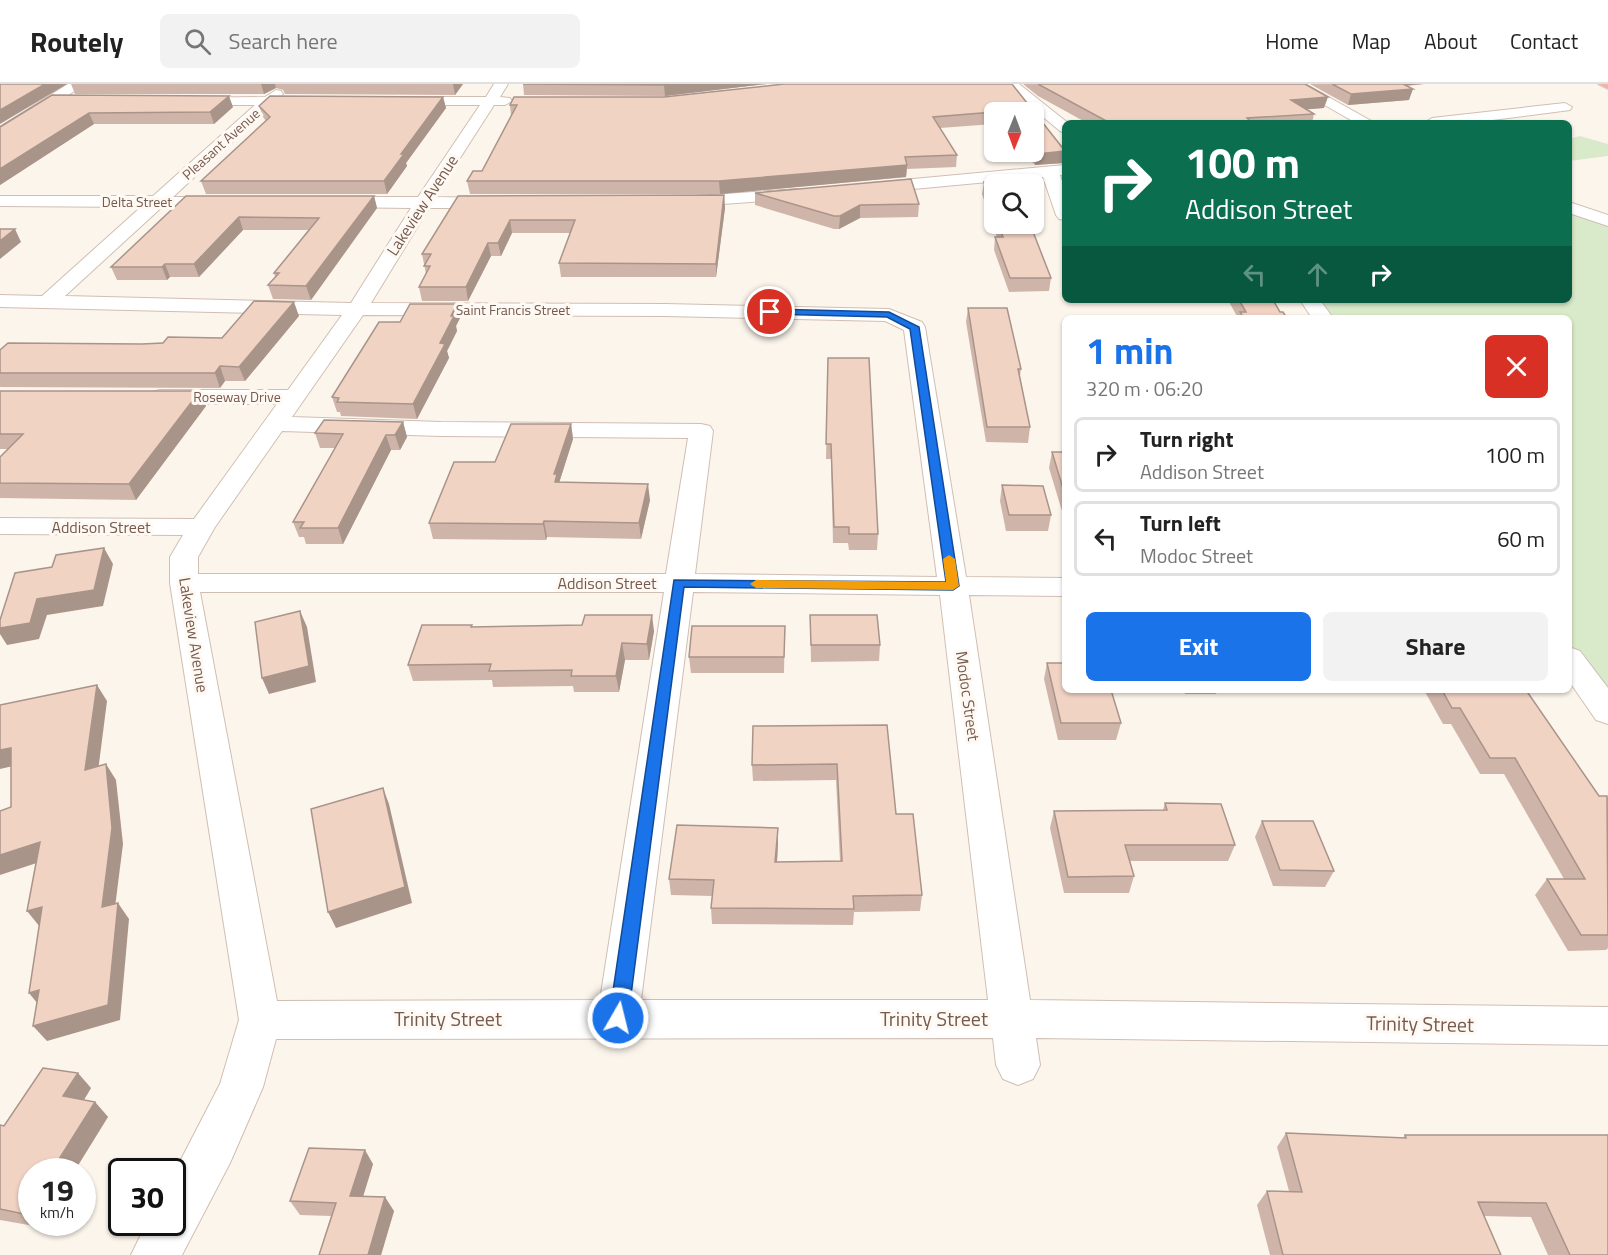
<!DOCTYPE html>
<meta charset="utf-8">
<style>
body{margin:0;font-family:"Titillium Web",sans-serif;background:#f2f2f2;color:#222;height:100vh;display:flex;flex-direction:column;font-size:22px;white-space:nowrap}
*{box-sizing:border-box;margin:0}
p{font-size:20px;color:#767676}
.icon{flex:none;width:33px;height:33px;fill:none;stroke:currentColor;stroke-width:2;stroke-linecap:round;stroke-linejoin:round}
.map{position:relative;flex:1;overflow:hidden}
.drawer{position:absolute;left:1062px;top:231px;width:510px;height:378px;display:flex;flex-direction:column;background:#fff;border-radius:9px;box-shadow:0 2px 4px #0004}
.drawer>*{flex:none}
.hud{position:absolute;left:1062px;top:36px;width:510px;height:183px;border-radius:9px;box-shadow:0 2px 4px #0004;background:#0b6e4f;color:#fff;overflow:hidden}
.needle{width:39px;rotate:181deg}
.tools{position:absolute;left:984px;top:18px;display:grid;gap:12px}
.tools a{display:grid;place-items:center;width:60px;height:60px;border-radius:9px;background:#fff;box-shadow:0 2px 4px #0004;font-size:30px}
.speed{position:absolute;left:18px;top:1074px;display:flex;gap:12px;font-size:30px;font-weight:700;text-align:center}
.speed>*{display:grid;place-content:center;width:78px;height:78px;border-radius:50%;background:#fff;box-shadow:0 2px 4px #0004;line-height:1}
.speed small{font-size:15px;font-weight:400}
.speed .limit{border:3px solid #111;border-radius:9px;background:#fff;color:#111}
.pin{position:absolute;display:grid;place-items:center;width:51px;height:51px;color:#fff;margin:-26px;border:3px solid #fff;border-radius:50%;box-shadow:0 2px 6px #0007}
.me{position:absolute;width:66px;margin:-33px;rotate:8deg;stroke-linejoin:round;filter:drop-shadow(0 0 4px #0008)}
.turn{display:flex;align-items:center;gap:21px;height:126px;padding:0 24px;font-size:27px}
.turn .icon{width:78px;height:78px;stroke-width:2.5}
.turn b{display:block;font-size:42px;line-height:51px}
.lanes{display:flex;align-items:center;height:57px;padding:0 24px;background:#0003;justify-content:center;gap:30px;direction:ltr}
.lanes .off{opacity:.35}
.round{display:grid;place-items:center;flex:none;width:63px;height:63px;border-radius:9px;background:#f2f2f2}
.head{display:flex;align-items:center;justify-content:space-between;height:102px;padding:0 24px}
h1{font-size:36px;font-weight:700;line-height:45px;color:#1a73e8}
.cta{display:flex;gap:12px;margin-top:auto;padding:12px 24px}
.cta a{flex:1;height:69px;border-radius:9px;background:#1a73e8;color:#fff;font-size:24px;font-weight:700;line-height:69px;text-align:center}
.cta a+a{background:#f2f2f2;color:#222}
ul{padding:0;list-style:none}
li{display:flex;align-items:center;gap:18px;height:75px;margin:0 12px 9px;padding:0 12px;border:3px solid #e0e0e0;border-radius:9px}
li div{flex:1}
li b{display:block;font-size:22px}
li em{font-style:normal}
header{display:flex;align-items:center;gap:36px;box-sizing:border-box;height:84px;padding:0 30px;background:#fff;border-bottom:2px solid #e0e0e0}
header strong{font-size:28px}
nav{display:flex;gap:33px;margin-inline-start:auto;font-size:21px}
.search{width:420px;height:54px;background:#f2f2f2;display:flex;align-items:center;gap:15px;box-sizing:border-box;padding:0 21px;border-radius:9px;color:#767676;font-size:22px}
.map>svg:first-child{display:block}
.green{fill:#d9eaca}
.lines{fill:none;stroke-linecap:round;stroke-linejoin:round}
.street-casing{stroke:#d1beb3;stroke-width:2}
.highway-casing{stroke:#d9d1ce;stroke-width:2}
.street{fill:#fff;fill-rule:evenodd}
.highway{fill:#f3b4a6;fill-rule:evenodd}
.wall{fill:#cfb5a9}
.shaded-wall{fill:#a99489}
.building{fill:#f1d3c4;stroke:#a99489;stroke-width:1.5}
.route{fill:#1a73e8;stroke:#114b97;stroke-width:1.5}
.slow{fill:#f59e0b}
.labels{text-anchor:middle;stroke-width:6;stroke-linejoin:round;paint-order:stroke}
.far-street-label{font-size:14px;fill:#775a4f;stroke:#fef9f3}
.street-label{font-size:16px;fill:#775a4f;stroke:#fef9f3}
.near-street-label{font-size:20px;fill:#775a4f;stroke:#fef9f3}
</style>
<header>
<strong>Routely</strong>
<div class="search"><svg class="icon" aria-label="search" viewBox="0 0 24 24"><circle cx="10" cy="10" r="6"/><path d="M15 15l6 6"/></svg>Search here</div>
<nav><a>Home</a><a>Map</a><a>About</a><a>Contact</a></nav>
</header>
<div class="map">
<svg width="1608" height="1171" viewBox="0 0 1608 1171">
<rect width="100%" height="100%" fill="#fcf5ec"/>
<g class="green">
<path d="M1580,52L1608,60V72L1569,77V55Z"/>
<path d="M1569,118L1608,132V629L1569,575V234H1324L1311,216H1569Z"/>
</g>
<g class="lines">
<defs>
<g id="street">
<path d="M68,0H85L5,53L0,55V43Z"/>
<path d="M494,0H508L500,13L510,14L512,17L505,21H494L435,113L497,114L503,115L506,119L503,123L497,124H429L371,219L665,220L889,225L922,238L925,243L966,493L1065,494V512L969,511L1030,916L1608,923V961L1036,954L1040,981L1033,995L1018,1001L1003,995L996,981L993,954L276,955L263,1003L230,1079L182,1171H131L147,1138H172V1093L220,1000L239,936L170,499V473L183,451L0,450V434L194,435L277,320H160L152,318L148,313L152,308L160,306H288L342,231L0,223V211L42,212L141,123L0,122V112H153L255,21H189L182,17L184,14L265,13L276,6L281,7L283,10L281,13L312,14L314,17L307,21H272L173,113H221L227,114L230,118L227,122L162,123L65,212L351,219L411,124L334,123L328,122L325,118L328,114L334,113H418L480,21H402L395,17L402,13H486ZM363,231L665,232L885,237L904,246L937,493L695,490L713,347L710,342L701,340L441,338L292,333ZM282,347L441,352L688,354L666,490H198V473L215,443ZM200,508H664L600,916L277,917ZM693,508L940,511L988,916H641Z"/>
<path d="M1003,0H1019L1068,39H1065V49L1060,47Z"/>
<path d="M1288,0H1305L1375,39H1356Z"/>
<path d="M1565,19L1572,23L1570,26L1469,39H1424L1432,34Z"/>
<path d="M1065,81V91H1060L1065,106V136L1059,135L1056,131L1043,93L870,109L864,108L861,104L864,100L870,99Z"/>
<path d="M797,105L803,106L806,110L803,114L682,123L676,122L673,118L676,114L682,113Z"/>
<path d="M1569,118L1608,131V142L1569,129Z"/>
<path d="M1300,216H1320L1333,234H1312Z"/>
<path d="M1569,563L1580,567L1608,604V640L1596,636L1569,597Z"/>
</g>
<path id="highway" d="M1598,0H1608V5Z"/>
</defs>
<use href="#street" class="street-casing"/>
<use href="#highway" class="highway-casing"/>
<use href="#street" class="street"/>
<use href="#highway" class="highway"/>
</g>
<g class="wall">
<path d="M71,0H463L455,11L285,10L283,6L276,4L264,10H75Z"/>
<path d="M523,0H767L665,12L524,11Z"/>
<path d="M1012,0L1065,66L1064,79L1035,81L1023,68H1034V28H994V40L940,44L957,71L956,83L907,85L906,93L720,110H470L467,97L482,87L511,32L510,21L664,13Z"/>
<path d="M1023,0H1305L1324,24L1307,25L1314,30L1312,39H1087L1038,12Z"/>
<path d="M1310,0H1424L1407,2L1409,16L1348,21Z"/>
<path d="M52,11L233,23L214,40H94L0,101V43Z"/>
<path d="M443,13L446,24L406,79L407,82L387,110H206L201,97L266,37L263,33L259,22Z"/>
<path d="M984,98L994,100V140H1030L1051,194L1049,207L1009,208L994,166L995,153H997L982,110Z"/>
<path d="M755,109L919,120L918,133L860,134L839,145H834L755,121Z"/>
<path d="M724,111L725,124L716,193H561L559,179L570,149H512L501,172H491L468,217H422L419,203L426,190L422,170L458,112Z"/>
<path d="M186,112H374L377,124L311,216L273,215L268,201L275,193L274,189L308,146H243L199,193H170L167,196H117L111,183Z"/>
<path d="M1228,216H1273L1280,228L1287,234H1238Z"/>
<path d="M968,224L1021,285L1020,292L1030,343L1028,359L986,358L966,238Z"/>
<path d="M299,232L245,297H225L220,304L0,303V266L142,260L222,254Z"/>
<path d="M460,234L456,242L457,247L447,267L449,274L417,335L341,332L340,328H337L332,313L400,238Z"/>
<path d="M828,274L878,450L877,466H849L848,459H833L831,375H826Z"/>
<path d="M0,307H200L206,322L136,416L0,414V373L8,365H0Z"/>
<path d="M403,338L407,353L400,366H391L343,460H306L304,453H299L293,438L335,364H320L315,349Z"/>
<path d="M571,340L573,355L559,399L650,416L641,455L547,453L546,456L433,455L429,439Z"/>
<path d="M1052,368H1065V437L1049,384Z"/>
<path d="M1002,401L1051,431L1048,447H1006L1000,417Z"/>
<path d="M810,531L880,561L879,577L811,578Z"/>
<path d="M785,542L784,589H691L689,573Z"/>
<path d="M472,543L654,547L649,576H625L619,608H574L573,602L493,603L492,596L413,597L408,581Z"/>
<path d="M1047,579L1121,639L1116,656H1058L1044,595Z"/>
<path d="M1184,606H1217L1216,610H1185Z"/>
<path d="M1424,606H1526L1599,712L1608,713V864L1606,866L1568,867L1535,811L1547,795H1564L1504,690H1480L1451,640H1443Z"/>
<path d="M887,641L896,730L922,811L920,827L854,828L853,841L712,840L711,824L712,812L671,811L669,795L778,760L777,778L840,777L836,696L753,697L752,681Z"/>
<path d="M1165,719L1235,761L1228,777H1130L1134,792L1129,809H1064L1050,744L1054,727L1163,726Z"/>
<path d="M1262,737L1334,787L1325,803L1273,802L1255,753Z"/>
<path d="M91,1004L84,1016L95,1018L108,1033L32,1088V1138H43L40,1143L0,1136V1041L4,1042Z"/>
<path d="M1286,1049L1403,1054L1405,1051H1608V1171H1548L1531,1133L1484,1132L1501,1171H1270L1257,1121L1267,1107H1289L1277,1063Z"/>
<path d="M373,1080L363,1112L394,1127L381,1171H319L331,1132L300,1131L290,1117Z"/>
</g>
<g class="shaded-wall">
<path d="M45,0H67L0,40V26Z"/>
<path d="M261,0H275L276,4L264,10Z"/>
<path d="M453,0H463L455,11Z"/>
<path d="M672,0H767L665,12L664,1Z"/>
<path d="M1387,0H1424L1385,3Z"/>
<path d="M1413,5L1409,16L1348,21L1351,10Z"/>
<path d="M229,12L233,23L214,40L210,28Z"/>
<path d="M443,13L446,24L406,79L407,82L387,110L384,97L401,70Z"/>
<path d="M1328,13L1324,24L1288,27L1291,16Z"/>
<path d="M89,29L94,40L0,101V85Z"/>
<path d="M1065,67L1064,79L1035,81L1037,70Z"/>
<path d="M907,81L906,93L720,110L719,97Z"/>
<path d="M724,111L725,124L716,193V180Z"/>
<path d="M374,112L377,124L311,216L306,202Z"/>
<path d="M860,121V134L839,145L840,132Z"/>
<path d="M239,133L243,146L199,193L194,180Z"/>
<path d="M510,136L512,149L501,172L498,159Z"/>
<path d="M15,145L21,158L0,175V157Z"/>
<path d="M488,159L491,172L468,217L466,203Z"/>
<path d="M165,180L170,193L167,196L162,183Z"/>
<path d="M294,218L299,232L245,297L239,283Z"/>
<path d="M457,220L460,234L456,242L457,247L447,267L449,274L417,335L413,320L440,259L451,232Z"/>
<path d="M220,282L225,297L220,304L215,289Z"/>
<path d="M200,307L206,322L136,416L129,400Z"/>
<path d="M403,338L407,353L400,366L395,351Z"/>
<path d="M571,340L573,355L559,399L558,414L554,390Z"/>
<path d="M386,351L391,366L343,460L338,444Z"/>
<path d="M648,400L650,416L641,455L639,439Z"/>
<path d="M544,437L547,453L546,456L543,440Z"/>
<path d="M104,464L113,480L103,522L47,531L39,555L7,561L0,550V544Z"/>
<path d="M300,527L307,543L316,598L269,610L262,594Z"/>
<path d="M652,531L654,547L649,576L647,560Z"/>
<path d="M622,559L625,576L619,608L616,592Z"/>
<path d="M97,601L107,617L96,703L85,686Z"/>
<path d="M11,664L22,680L0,685V666Z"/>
<path d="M106,680L116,696L123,760L113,839L102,823Z"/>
<path d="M383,704L389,720L412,819L336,844L328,828Z"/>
<path d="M778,744V760L776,794L775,778Z"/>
<path d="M40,758L52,774L0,791V771Z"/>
<path d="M118,819L129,835L120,936L47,957L33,942Z"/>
<path d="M42,823L40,843L27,827Z"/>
<path d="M39,906L42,925L29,909Z"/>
<path d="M78,989L91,1004L77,1027L63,1012Z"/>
<path d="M95,1018L108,1033L74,1088H51Z"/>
<path d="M365,1066L373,1080L359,1126L350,1112Z"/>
<path d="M385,1113L394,1127L381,1171H368Z"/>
<path d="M32,1118V1136L24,1130Z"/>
<path d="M35,1138H43L40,1143Z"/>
</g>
<g class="building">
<path d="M0,0H45L0,26Z"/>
<path d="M523,0H672L664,1Z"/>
<path d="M784,0H1012L1065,67L1037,70L1034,66V28H994L933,33L957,71L905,73L907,81L719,97H467L473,87H482L517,21H510L514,13H664Z"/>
<path d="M1038,0H1305L1328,13L1291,16L1314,30L1247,34L1251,38L1241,39H1110Z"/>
<path d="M1332,0H1403L1413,5L1351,10Z"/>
<path d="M52,11L229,12L210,28L89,29L0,85V43Z"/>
<path d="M270,12L443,13L401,70H404L384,97H201L270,33L259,22Z"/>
<path d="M911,95L919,120L860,121L840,132H834L755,109Z"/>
<path d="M1013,97L1014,100H994V129L984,98Z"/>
<path d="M724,111L716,180L559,179L575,136H510L498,159H488L466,203H419L430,182H424L431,170H422L458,112Z"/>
<path d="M186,112H374L306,202L268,201L279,189H274L319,134L239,133L194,180H165L162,183H111Z"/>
<path d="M998,140H1030L1051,194H1010L995,153H1003Z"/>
<path d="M0,145H15L0,157Z"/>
<path d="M1239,216H1273L1280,228H1283L1287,234H1244L1240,228H1246Z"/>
<path d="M254,217L294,218L239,283L220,282L215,289H0V266L8,259L142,260L163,259L168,253L222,254Z"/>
<path d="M410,220H457L451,232H454L440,259L445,260L413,320L337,318L339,314L332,313L379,238H400Z"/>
<path d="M968,224H1007L1021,285H1018L1030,343H987Z"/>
<path d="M828,274H869L878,450H849V443H834L831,360H826Z"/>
<path d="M0,307H200L129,400L0,399V373L23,350H0Z"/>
<path d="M324,336L403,338L395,351H386L338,444H300L304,438H293L343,350L315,349Z"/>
<path d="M511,340H571L554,390H557L555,398L648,400L639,439L544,437L543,440L429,439L454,378H495Z"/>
<path d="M1052,368H1065V411Z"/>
<path d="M1002,401L1043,402L1051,431H1009Z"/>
<path d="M104,464L94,506L37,515L30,539L0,544V536L15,489L52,483L56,471Z"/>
<path d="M300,527L309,582L262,594L255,538Z"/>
<path d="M585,531H652L647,560L622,559L616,592H571L572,586L489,587L491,580L408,581L422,541H472L471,543L582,541Z"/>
<path d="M810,531H877L880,561H811Z"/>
<path d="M692,542H785L784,573H689Z"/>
<path d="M1047,579H1065V606H1111L1121,639H1061Z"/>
<path d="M97,601L85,686L106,680L112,744L102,823L118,819L108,921L33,942L39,906L29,909L42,823L27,827L40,758L0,771V727L11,723V664L0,666V621Z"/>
<path d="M1442,606H1526L1599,712H1607L1608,851H1581L1547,795H1585L1515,674H1490L1460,624H1452Z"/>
<path d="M887,641L896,730H913L922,811L853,812L854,825L711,824L714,796L669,795L677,741L778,744L775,778L842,777L837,680L752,681L753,642Z"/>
<path d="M383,704L405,803L328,828L311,725Z"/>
<path d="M1165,719L1221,720L1235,761H1125L1134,792L1068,793L1054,727L1167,726Z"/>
<path d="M1262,737H1313L1334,787L1280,786Z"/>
<path d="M43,984L78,989L63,1012L95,1018L51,1088H32V1118L24,1130L0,1125V1041L4,1042Z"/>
<path d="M1286,1049L1406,1054L1405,1051H1608V1171H1570L1546,1119L1478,1118L1501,1171H1283L1267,1107L1302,1108Z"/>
<path d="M309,1064L365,1066L350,1112L385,1113L368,1171H319L336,1119L290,1117Z"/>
</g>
<path class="route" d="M770,225L889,228L919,243L959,502L953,506L684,503L628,934L625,940L618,943L612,940L609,934L674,496L946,498L910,245L887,233L767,230L766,228Z"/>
<path class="slow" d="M949,471L955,475L959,502L953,506L756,504L750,500L756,496L946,498L943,475Z"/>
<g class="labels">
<g class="far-street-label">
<text transform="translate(221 60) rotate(-42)" y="5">Pleasant Avenue</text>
<text x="137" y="123">Delta Street</text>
<text x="513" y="231">Saint Francis Street</text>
<text x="237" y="318">Roseway Drive</text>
</g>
<g class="street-label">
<text transform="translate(422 121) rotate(-57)" y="6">Lakeview Avenue</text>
<text x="101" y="449">Addison Street</text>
<text x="607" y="505">Addison Street</text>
<text transform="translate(194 551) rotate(81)" y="6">Lakeview Avenue</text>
<text transform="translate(968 612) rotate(82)" y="6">Modoc Street</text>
</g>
<g class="near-street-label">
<text x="448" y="942">Trinity Street</text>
<text x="934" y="942">Trinity Street</text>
<text transform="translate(1420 940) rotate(1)" y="7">Trinity Street</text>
</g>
</g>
</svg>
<div class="tools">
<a><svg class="needle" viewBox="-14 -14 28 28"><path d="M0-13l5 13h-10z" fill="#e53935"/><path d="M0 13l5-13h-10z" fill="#767676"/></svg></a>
<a><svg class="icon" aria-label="search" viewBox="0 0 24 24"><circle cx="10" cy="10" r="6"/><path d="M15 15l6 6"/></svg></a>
</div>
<div class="speed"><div>19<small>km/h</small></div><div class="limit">30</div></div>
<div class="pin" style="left:770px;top:228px;background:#d93025"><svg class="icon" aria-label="arrive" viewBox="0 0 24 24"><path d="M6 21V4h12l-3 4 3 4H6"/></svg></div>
<svg class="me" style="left:618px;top:934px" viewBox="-20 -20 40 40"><circle r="17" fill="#1a73e8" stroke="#fff" stroke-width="3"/><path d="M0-11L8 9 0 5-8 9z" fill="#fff"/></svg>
<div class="hud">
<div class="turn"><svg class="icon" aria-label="right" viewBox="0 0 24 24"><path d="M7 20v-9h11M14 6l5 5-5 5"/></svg><div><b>100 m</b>Addison Street</div></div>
<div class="lanes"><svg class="icon off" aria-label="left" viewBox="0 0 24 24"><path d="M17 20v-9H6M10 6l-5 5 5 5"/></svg><svg class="icon off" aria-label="ahead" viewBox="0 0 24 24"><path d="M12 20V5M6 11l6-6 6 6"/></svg><svg class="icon" aria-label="right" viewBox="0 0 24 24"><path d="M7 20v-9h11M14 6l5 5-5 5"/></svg></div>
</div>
<section class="drawer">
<div class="head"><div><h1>1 min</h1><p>320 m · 06:20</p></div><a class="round" style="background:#d93025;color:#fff"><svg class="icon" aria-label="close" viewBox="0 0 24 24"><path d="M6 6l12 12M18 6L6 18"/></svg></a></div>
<ul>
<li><svg class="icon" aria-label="right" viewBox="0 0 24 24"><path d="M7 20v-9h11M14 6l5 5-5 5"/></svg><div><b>Turn right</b><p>Addison Street</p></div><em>100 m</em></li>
<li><svg class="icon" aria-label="left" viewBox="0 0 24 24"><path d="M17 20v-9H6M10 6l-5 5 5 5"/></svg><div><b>Turn left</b><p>Modoc Street</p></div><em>60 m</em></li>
</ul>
<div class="cta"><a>Exit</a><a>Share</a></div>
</section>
</div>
